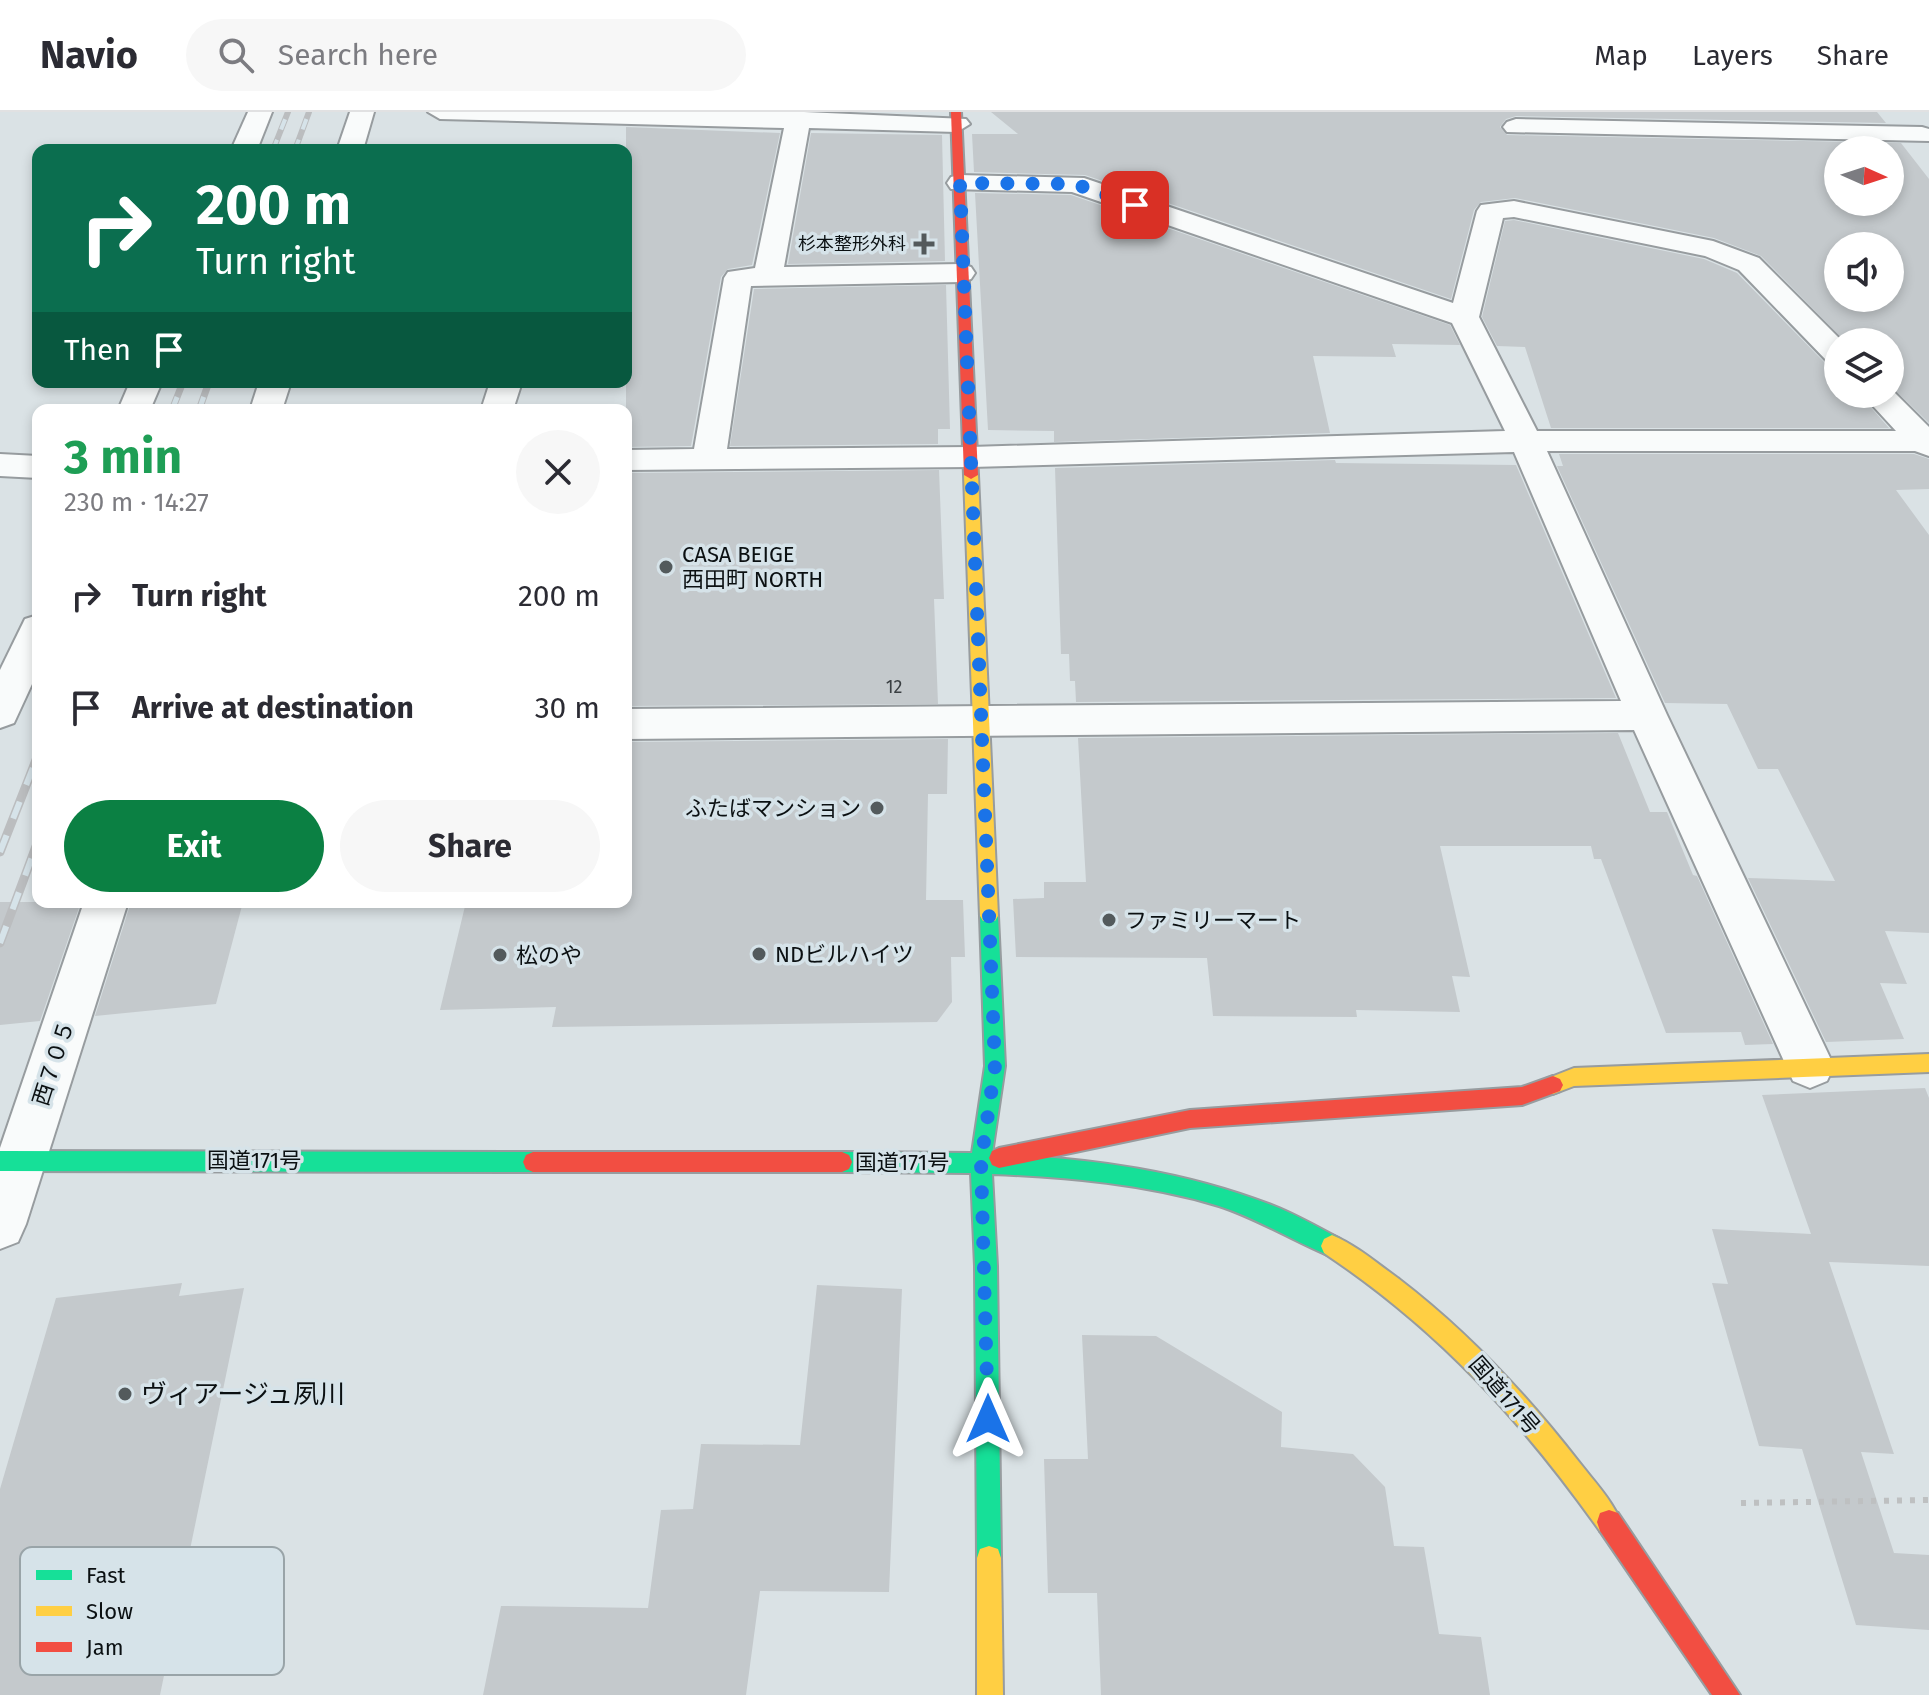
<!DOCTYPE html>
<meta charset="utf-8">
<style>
body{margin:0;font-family:"Fira Sans","Noto Sans JP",sans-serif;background:#f7f7f7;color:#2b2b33;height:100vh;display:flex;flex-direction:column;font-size:30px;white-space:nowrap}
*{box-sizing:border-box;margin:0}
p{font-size:26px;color:#7c7c81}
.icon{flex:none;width:44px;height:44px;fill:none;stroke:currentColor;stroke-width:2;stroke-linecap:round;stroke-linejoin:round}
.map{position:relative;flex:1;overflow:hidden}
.drawer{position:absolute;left:32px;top:292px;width:600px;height:504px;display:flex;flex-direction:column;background:#fff;border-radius:16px;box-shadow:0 4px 12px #0003}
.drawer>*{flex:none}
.hud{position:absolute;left:32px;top:32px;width:600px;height:244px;border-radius:16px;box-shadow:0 4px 12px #0003;background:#0b6e4f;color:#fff;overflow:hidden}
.needle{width:52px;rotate:93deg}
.tools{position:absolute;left:1824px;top:24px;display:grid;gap:16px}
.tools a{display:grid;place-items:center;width:80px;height:80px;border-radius:50%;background:#fff;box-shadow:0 4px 12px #0003;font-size:40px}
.pin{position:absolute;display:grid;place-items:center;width:68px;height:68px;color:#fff;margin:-34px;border-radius:16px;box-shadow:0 4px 12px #0006}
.me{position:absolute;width:88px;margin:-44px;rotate:0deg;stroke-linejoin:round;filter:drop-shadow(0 0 6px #0008)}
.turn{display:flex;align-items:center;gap:28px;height:168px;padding:0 32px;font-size:36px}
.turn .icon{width:104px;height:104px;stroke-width:2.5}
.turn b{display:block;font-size:56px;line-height:68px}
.then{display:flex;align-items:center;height:76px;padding:0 32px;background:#0003;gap:16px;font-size:30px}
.round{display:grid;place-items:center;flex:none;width:84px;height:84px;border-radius:42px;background:#f7f7f7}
.headline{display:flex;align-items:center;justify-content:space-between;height:136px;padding:0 32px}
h1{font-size:48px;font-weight:700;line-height:60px;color:#1e9e55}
.button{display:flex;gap:16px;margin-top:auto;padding:16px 32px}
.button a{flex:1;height:92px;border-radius:48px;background:#0b8043;color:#fff;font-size:32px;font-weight:700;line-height:92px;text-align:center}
.button a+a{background:#f7f7f7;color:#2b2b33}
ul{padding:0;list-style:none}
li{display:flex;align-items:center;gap:24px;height:112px;padding:0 32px}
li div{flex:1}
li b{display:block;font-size:30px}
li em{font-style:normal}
header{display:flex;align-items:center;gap:48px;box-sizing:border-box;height:112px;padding:0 40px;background:#fff;border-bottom:2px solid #e1e1e2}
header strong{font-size:38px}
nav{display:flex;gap:44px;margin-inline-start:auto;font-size:28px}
.search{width:560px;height:72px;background:#f7f7f7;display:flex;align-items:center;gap:20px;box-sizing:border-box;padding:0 28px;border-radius:44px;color:#7c7c81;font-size:30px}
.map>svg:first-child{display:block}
.building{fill:#c4c9cc;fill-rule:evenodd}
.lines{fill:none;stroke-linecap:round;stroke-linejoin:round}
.street-casing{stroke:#979c9f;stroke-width:4}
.fast-casing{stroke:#979c9f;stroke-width:4}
.slow-casing{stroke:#979c9f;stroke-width:4}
.jam-casing{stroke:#979c9f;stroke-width:4}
.path{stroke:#bec0c1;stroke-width:6;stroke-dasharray:5 8;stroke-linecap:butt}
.street{fill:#f9fbfb;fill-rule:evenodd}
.fast{fill:#16e098;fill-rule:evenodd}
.slow{fill:#ffcf43;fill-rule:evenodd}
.jam{fill:#f24e42;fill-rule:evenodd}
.rail-far2-casing{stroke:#bbbdbf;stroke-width:6}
.rail-far1-casing{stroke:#bbbdbf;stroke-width:7}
.rail-casing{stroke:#bbbdbf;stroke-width:9}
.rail-far2{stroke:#d6e3e9;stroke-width:4;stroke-dasharray:11;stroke-linecap:butt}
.rail-far1{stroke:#d6e3e9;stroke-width:5;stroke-dasharray:14;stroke-linecap:butt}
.rail{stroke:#d6e3e9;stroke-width:6;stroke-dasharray:18;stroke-linecap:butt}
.route{stroke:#1a73e8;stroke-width:14;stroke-dasharray:0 25.2}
.poi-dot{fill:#535a5c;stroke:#d6e3e9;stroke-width:3}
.labels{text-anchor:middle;stroke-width:7;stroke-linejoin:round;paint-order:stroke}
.far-poi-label{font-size:18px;fill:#0b1012;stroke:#d6e3e9;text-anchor:end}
.number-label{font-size:18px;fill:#3a3f42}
.poi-label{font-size:22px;fill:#0b1012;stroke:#d6e3e9;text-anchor:start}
.street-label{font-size:22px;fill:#0b1012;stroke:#d6e3e9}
.near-poi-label{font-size:26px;fill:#0b1012;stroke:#d6e3e9;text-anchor:start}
.key{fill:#d6e3e9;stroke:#99a4a8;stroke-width:2}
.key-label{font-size:22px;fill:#0b1012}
</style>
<header>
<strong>Navio</strong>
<div class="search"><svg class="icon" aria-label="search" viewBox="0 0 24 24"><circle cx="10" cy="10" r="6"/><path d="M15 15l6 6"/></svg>Search here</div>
<nav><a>Map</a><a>Layers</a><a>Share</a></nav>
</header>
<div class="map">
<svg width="1929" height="1583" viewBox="0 0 1929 1583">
<rect width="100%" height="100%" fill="#dae2e5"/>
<g class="building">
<path d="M991,0H1877L1886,11L1516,4L1506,7L1500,15L1507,23L1901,31L1929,67V311L1890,273V230H1846L1761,144L1714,126L1515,86L1481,90L1474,98L1451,187L1085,63L974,60L972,22H1018ZM1838,38H1890V90H1838ZM1838,134H1890V186H1838Z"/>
<path d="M626,15L780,21L752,153L728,157L721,165L691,334L626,335Z"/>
<path d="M811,21L942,23L945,149L788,152Z"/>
<path d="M975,81L1071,83L1450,213L1460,233L1392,232L1396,245L1313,244L1330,321L1054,330V319L988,318Z"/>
<path d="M1514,108L1704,147L1737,161L1825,251L1838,254V282H1859L1889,316H1551L1525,235L1497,234L1482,205L1505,109Z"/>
<path d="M946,173L950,317H938V332L730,334L754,177Z"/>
<path d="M1559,342H1914L1929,347V377L1896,378L1929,423V821L1885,819L1907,872L1880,871L1904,927L1826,930L1748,766L1835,769L1778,657H1758L1727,592L1665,591L1557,354H1563Z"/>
<path d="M1335,348L1336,351L1516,353L1616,586L1076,590L1075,569H1070L1069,542H1061L1055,356Z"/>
<path d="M939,358L944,487H934L938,592L626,594V361Z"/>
<path d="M1618,621L1650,700H1667L1693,763L1697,764L1773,932L1745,933L1741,920L1666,921L1601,747H1594L1591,734H1440L1470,865L1452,864L1460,900L1356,898L1357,905L1213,904L1207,846L1016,845L1013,787L1044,786V770H1086L1078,626Z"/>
<path d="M948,627L947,682H928L926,788H963L965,845H951L952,890L937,910L552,915L556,895L440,898L466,790H626V630Z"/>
<path d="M0,790H81L40,909L0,913Z"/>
<path d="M131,790H243L216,892L95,904Z"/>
<path d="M1925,976L1929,986V1154L1829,1150L1894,1342L1861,1340L1894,1441L1929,1443V1518L1856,1513L1802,1337L1759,1334L1712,1171L1728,1172L1712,1117L1811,1122L1762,983Z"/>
<path d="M182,1171L179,1184L244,1176L160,1583H0V1377L56,1186Z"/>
<path d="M817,1173L902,1177L889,1480L760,1479L746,1583H483L501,1494L648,1496L661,1398L693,1397L701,1332L800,1333Z"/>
<path d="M1082,1223L1156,1224L1282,1300L1281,1335L1353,1342L1385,1375L1394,1434L1424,1435L1439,1522L1481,1525L1490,1583H1101L1097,1481H1048L1044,1347H1088Z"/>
</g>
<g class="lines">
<defs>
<g id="street">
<path d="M248,0H272L257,38H231Z"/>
<path d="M350,0H374L363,38H337Z"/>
<path d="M428,0H804L966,7L970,12L957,20L809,16L784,155L961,152L971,155L975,161L971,167L961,170L751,174L727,337L971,335L1505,319L1452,211L1072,80L951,77L947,71L951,65L960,63L1084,66L1453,191L1477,99L1481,93L1514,89L1713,129L1759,146L1843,230H1838V251L1827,249L1739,158L1705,144L1514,105L1503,106L1479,205L1537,319H1896L1862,282H1890V276L1929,315V344L1915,339H1547L1667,603L1834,954L1827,969L1810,976L1793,969L1634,618L626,627V597L1621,589L1514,340L971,355L626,358V338L694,337L724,166L728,160L755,156L784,16L440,7Z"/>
<path d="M1516,7L1922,15L1929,17V29L1507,20L1503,15L1507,10Z"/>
<path d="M130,270H162L150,298H118Z"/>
<path d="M259,270H291L282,298H250Z"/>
<path d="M490,270H522L513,298H481Z"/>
<path d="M0,342L38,344V366L0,364Z"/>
<path d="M38,503V559L14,611L0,616V558L25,507Z"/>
<path d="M84,790H128L26,1112L18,1130L0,1137V1036Z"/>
</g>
<g id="fast">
<path d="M989,796L995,799L998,804L1005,954L992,1042C1091,1046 1187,1059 1279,1096C1300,1105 1320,1116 1340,1127L1343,1134L1340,1141L1332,1145C1293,1129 1259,1107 1219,1094C1146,1072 1068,1065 992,1062L997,1154L1001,1446L998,1455L989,1458L980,1455L977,1446L975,1154L971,1061L842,1060L835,1057L832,1050L835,1043L842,1040L972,1041L985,954L980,804L983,799Z"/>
<path d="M0,1039L533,1040L540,1043L543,1050L540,1057L533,1060L0,1059Z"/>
</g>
<g id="slow">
<path d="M971,359L978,363L998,804L995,809H983L980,804L964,363Z"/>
<path d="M1929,942V960L1574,974L1553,982L1546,979L1543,973L1546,967L1574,956Z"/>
<path d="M1332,1123C1356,1133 1378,1152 1399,1167C1467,1219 1526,1282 1579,1350C1593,1368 1612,1388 1621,1410L1618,1419L1609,1422L1600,1419C1521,1308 1438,1217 1324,1141L1321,1134L1324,1127Z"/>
<path d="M989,1434L998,1437L1001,1446L1003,1583H977V1446L980,1437Z"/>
</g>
<g id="jam">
<path d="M951,0H961L978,363L971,367L964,363Z"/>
<path d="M1553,964L1560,967L1563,973L1560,979L1522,993L1190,1016L999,1056L992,1053L989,1046L992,1039L999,1036L1190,998L1522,975Z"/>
<path d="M533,1040H842L849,1043L852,1050L849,1057L842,1060H533L526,1057L523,1050L526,1043Z"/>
<path d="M1609,1398L1618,1401L1740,1583H1712L1600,1419L1597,1410L1600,1401Z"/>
</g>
</defs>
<use href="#street" class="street-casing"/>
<use href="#fast" class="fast-casing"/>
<use href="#slow" class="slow-casing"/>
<use href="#jam" class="jam-casing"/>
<path class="path" d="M1741,1391L1929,1388"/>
<use href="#street" class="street"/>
<use href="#fast" class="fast"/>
<use href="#slow" class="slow"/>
<use href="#jam" class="jam"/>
<defs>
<g id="rail-far2">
<path d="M273,38L288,0"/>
<path d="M295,38L309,0"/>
</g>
<g id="rail-far1">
<path d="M172,298L183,270"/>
<path d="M199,298L209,270"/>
</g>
<g id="rail">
<path d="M0,740L38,643"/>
<path d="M0,831L38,729"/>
</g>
</defs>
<use href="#rail-far2" class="rail-far2-casing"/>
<use href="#rail-far1" class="rail-far1-casing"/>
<use href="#rail" class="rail-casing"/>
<use href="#rail-far2" class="rail-far2"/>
<use href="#rail-far1" class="rail-far1"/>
<use href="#rail" class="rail"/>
</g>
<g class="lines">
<path class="route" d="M988,1307L981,1050L995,954L960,71L1075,72L1135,93"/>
</g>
<g class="poi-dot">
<path d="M920 120h8v8h8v8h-8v8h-8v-8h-8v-8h8z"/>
<circle cx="666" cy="455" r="8"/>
<circle cx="877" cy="696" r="8"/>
<circle cx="1109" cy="808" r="8"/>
<circle cx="759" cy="842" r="8"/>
<circle cx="500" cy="843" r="8"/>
<circle cx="125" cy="1282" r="8"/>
</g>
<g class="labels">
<g class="far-poi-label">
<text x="906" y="138">杉本整形外科</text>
</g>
<g class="number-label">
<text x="894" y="581">12</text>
</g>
<g class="poi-label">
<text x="682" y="450">CASA BEIGE<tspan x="682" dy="25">西田町 NORTH</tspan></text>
<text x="861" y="704" text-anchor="end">ふたばマンション</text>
<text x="1125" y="816">ファミリーマート</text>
<text x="775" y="850">NDビルハイツ</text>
<text x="516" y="851">松のや</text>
</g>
<g class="street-label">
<text transform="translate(53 951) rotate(-72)" y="8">西７０５</text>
<text x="254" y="1056">国道171号</text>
<text x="902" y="1058">国道171号</text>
<text transform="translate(1505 1283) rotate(49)" y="8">国道171号</text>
</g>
<g class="near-poi-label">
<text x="141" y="1291">ヴィアージュ夙川</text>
</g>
</g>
<rect x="20" y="1435" width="264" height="128" rx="12" class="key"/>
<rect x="36" y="1458" width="36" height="10" fill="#16e098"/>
<rect x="36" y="1494" width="36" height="10" fill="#ffcf43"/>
<rect x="36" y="1530" width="36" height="10" fill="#f24e42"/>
<g class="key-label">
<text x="86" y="1471">Fast</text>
<text x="86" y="1507">Slow</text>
<text x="86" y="1543">Jam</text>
</g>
</svg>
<div class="tools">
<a><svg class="needle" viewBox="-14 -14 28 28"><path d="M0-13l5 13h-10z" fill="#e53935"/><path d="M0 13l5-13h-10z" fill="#7c7c81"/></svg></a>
<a><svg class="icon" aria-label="sound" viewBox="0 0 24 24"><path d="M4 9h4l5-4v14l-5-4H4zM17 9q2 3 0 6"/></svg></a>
<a><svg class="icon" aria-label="layers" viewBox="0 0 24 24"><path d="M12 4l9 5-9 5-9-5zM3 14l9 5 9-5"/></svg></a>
</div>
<div class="pin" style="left:1135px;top:93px;background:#d93025"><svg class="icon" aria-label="arrive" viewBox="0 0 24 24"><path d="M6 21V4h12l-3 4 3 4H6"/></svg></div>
<svg class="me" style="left:988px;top:1307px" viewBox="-20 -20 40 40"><path d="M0-17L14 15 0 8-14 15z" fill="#1a73e8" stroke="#fff" stroke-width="4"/></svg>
<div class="hud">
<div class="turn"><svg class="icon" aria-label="right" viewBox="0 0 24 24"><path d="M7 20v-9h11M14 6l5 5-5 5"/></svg><div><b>200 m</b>Turn right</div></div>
<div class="then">Then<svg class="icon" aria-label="arrive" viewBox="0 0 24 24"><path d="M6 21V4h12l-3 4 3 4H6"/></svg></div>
</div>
<section class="drawer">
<div class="headline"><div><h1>3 min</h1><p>230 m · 14:27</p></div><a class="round"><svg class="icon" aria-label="close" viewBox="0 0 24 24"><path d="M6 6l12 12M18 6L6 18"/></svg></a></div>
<ul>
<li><svg class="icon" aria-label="right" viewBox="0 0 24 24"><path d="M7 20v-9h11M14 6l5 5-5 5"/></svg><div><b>Turn right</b></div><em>200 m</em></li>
<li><svg class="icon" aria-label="arrive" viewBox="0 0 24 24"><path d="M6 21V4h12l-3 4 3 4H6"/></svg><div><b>Arrive at destination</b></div><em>30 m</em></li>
</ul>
<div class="button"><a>Exit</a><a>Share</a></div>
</section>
</div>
